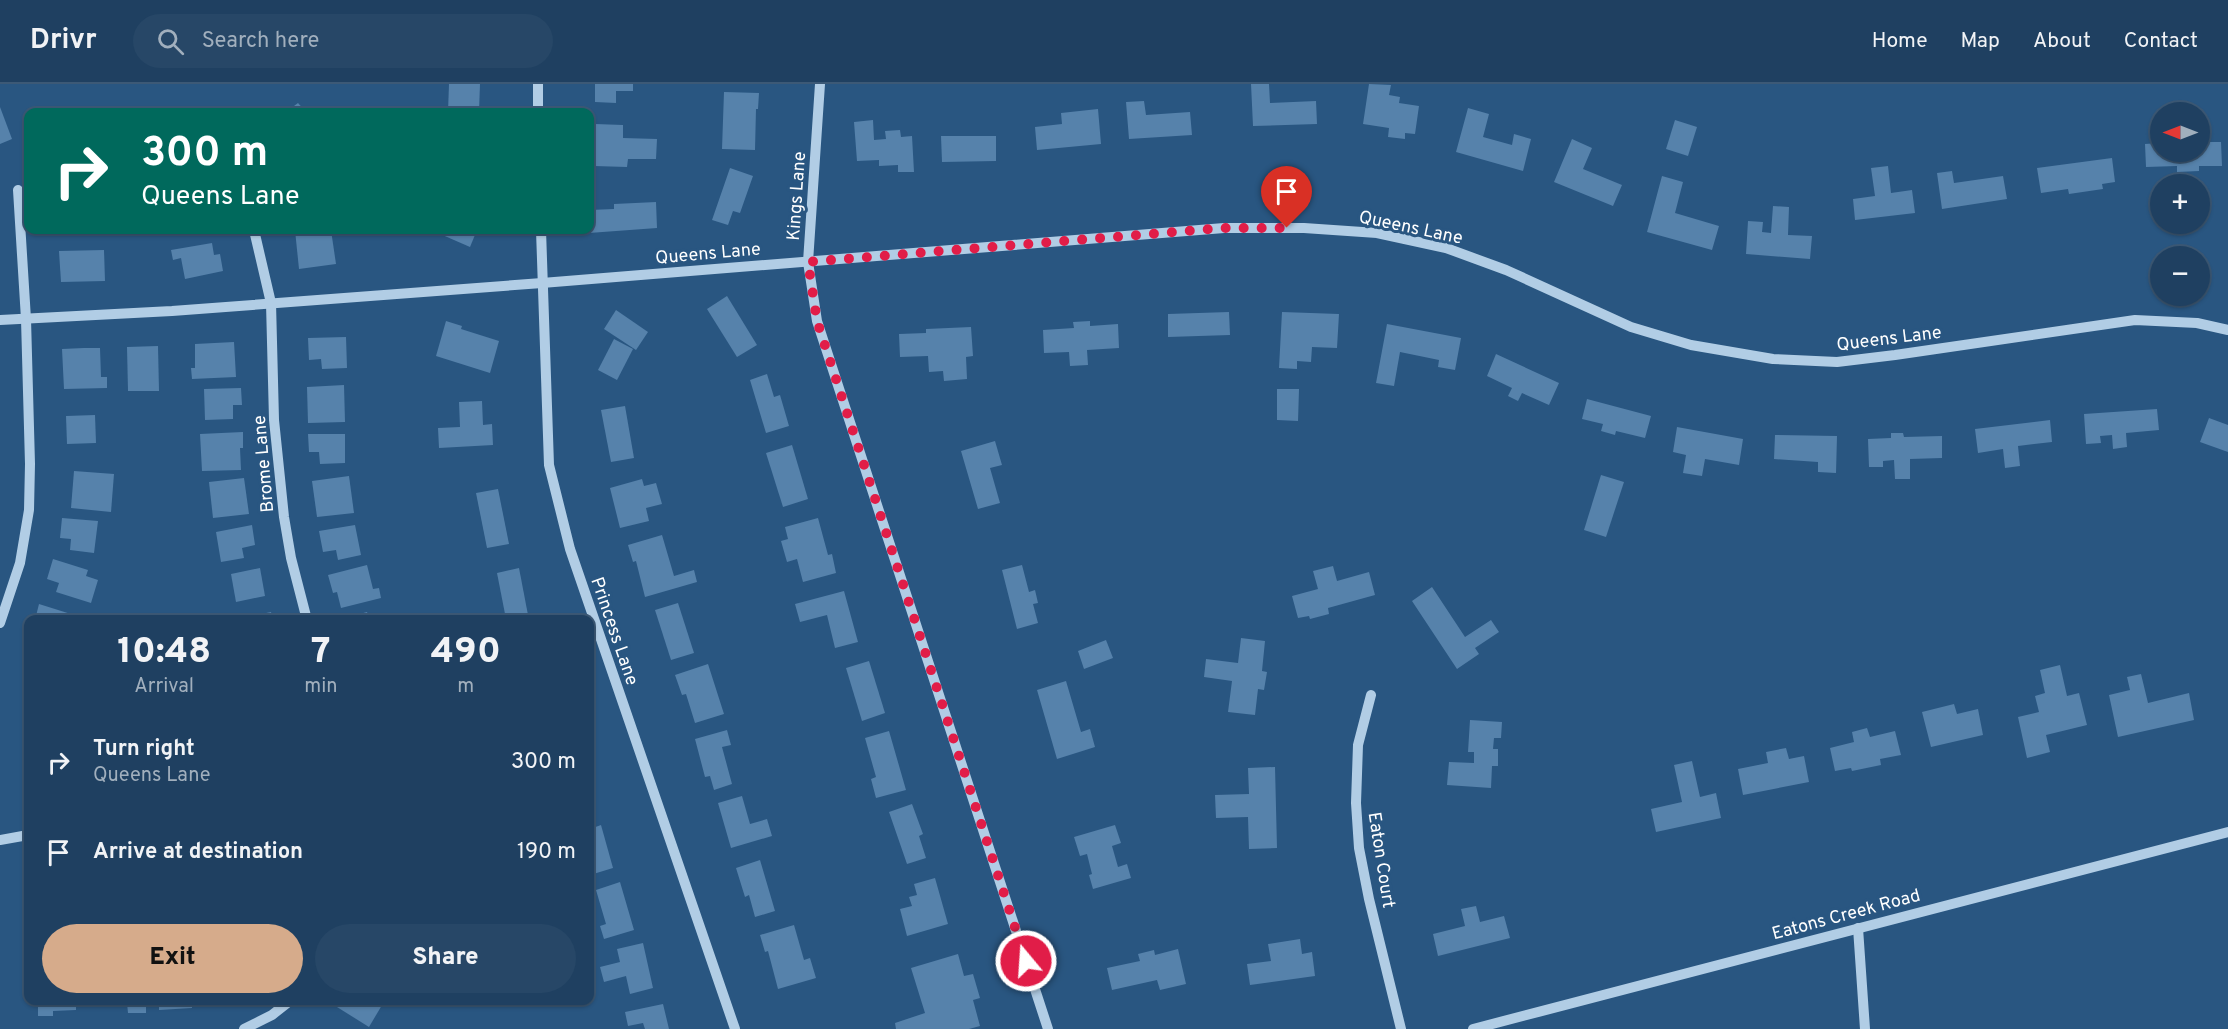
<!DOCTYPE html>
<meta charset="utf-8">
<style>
body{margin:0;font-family:Overpass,sans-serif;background:#274767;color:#f1f3f6;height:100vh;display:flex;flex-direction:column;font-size:22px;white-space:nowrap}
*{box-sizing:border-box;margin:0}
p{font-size:20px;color:#a1afbd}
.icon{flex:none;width:33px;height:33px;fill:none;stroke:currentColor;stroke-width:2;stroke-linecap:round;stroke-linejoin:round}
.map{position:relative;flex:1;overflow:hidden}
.details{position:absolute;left:24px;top:531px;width:570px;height:390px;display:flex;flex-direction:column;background:#1f4061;border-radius:12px;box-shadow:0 2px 4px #0004,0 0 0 2px #3c5976}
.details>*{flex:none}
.guide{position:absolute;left:24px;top:24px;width:570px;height:126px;border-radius:12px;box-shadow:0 2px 4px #0004,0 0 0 2px #3c5976;background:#00695c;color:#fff;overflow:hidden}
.needle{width:39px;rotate:270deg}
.tools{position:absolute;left:2150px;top:18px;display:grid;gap:12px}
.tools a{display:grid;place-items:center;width:60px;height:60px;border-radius:50%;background:#1f4061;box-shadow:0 2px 4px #0004,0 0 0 2px #3c5976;font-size:30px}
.pin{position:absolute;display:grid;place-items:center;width:51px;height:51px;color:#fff;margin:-62px -26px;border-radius:50% 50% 50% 0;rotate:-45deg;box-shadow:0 0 6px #0007}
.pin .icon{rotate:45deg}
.me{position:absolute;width:66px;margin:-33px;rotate:342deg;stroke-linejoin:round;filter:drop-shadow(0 0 4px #0008)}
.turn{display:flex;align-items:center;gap:21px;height:126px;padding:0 18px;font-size:27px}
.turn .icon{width:78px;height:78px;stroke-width:2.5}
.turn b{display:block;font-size:42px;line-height:51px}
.eta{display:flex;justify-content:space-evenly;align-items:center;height:102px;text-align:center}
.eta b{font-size:36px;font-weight:800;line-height:42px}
.action{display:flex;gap:12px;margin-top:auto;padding:12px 18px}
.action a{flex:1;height:69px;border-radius:36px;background:#d6ab8b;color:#111;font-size:24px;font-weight:800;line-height:69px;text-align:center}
.action a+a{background:#274767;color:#f1f3f6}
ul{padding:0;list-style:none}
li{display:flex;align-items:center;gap:18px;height:90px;padding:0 18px}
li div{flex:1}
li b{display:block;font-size:22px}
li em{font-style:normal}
header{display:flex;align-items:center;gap:36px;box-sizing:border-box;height:84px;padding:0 30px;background:#1f4061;border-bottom:2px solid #3c5976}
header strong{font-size:28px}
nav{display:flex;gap:33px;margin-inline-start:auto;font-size:21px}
.search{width:420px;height:54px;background:#274767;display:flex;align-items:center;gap:15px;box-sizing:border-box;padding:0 21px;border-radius:33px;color:#a1afbd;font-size:22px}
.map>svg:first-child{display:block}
.building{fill:#5682ab}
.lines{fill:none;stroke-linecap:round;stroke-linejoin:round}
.minor{stroke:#b1cde5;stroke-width:10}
.route{stroke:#e11d48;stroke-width:10;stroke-dasharray:0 18}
.labels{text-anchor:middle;stroke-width:6;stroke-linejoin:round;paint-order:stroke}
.street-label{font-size:18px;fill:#fff;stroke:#295681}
</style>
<header>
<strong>Drivr</strong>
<div class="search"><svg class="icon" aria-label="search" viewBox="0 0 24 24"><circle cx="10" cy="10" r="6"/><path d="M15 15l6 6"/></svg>Search here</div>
<nav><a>Home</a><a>Map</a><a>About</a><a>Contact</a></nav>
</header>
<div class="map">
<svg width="2228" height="945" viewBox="0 0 2228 945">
<rect width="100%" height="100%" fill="#295681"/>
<g class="building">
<path d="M449,0H480L479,28H448Z"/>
<path d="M595,0H633V7H616V19L595,18Z"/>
<path d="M1251,0H1269L1270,19L1316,17L1317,40L1253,42Z"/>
<path d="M1369,0L1391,1L1389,11L1400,13L1399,19L1419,22L1415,50L1405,49V55L1388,53L1389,44L1363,40Z"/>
<path d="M724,8L759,9L758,25H756L755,66L722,65Z"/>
<path d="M1144,17L1146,31L1190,28L1192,51L1129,55L1126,18Z"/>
<path d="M298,19L306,28H286Z"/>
<path d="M0,23L12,55L0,60Z"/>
<path d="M1468,24L1489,30L1483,53L1512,61L1514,50L1531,55L1523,87L1456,68Z"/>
<path d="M1098,25L1101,60L1037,66L1035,43L1062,40L1061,29Z"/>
<path d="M873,36L874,56L886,55L885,47L900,46L901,53L912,52L914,88H898V81L879,82V76L857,77L854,38Z"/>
<path d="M1675,36L1697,43L1688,72L1666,65Z"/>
<path d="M595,40L623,41V54L657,55L656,75H628L627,83L594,82Z"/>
<path d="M941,52H996V77L942,78Z"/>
<path d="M1572,55L1592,64L1583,85L1622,101L1613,122L1554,98Z"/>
<path d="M2199,58H2221L2222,82H2199V87L2177,88V82L2146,83L2145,60L2160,59V68H2199Z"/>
<path d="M2112,74L2115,98L2102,100L2103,105L2069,110L2068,105L2041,109L2037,84Z"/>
<path d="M1888,82L1891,109L1912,106L1915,129L1855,136L1853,115L1875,112L1871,84Z"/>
<path d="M730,84L753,92L740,129L733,127L728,141L712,136Z"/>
<path d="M1952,87L1954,99L2003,92L2007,115L1942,125L1937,89Z"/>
<path d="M1662,92L1683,98L1675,129L1719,142L1712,166L1647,148Z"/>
<path d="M656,118L657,144L589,149L590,126L614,125V120Z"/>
<path d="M1773,122L1789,123L1788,151L1812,152L1810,175L1746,170L1748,137L1763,138L1762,148L1771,149Z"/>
<path d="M295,146H331L336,180L299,185Z"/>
<path d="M431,146H477L470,163Z"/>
<path d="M212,159L214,171L220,170L223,187L185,195L181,174L173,176L171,166Z"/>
<path d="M104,166L105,197L61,198L59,167Z"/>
<path d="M727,212L757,261L737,273L707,225Z"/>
<path d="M616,226L648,248L636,266L604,245Z"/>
<path d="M1229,228L1230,251L1168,253V230Z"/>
<path d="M1282,228L1339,230L1337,264L1312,263L1311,278L1297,277V285L1279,284Z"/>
<path d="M446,237L462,242L461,245L499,257L490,289L436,272Z"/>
<path d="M1090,237V242L1118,240L1119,264L1087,266L1088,281L1070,282L1069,268L1044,269L1043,246L1074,244L1073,238Z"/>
<path d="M1387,240L1461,254L1455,286L1438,283L1439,276L1400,268L1394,302L1376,299Z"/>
<path d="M971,243L973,272L966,273L967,295L944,297L943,287L929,288L928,272L900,273L899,250L926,249V245Z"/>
<path d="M346,253L347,284L322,285L321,275L309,276L308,254Z"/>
<path d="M614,255L633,265L617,296L598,286Z"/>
<path d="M234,258L236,293L192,295L191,284H195V260Z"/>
<path d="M158,262L159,307H128L127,263Z"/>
<path d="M84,264H100L101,293H107V304L64,305L62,265Z"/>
<path d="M1496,270L1559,299L1549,321L1522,309L1518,317L1508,312L1512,304L1487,292Z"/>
<path d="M767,290L774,313L780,311L789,342L766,349L750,296Z"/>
<path d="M344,301L345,338L308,339L307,303Z"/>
<path d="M241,304L242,321H233V335L205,336L204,305Z"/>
<path d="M1277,305H1299L1298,337L1277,336Z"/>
<path d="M1587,315L1651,332L1645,354L1616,347L1615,351L1601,347L1603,340L1582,335Z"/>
<path d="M482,317L483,341L492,340L493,361L439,364L438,344L460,343L459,318Z"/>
<path d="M625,322L634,374L611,378L601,326Z"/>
<path d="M2157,325L2159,346L2126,349L2127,363L2113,365L2112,351L2100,352L2101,359L2086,360L2084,330Z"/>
<path d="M95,331L96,359L67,360L66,332Z"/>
<path d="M2209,334L2228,341V368L2200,358Z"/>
<path d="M2050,336L2052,358L2018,362L2020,382L2005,384L2003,365L1978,369L1975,345Z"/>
<path d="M1677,343L1743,355L1739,381L1705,375L1702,392L1683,389L1686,371L1673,368Z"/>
<path d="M243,348V364H240L241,386L202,387L200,350Z"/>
<path d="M1891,349H1903L1904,353L1942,352V374L1910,375V395H1895L1894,376L1883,377V383H1869L1868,355L1891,354Z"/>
<path d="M308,350H345V379L320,380L319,368H309Z"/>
<path d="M1775,351L1837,352L1836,389L1818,388V378L1774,375Z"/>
<path d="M995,357L1002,381L990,384L1000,419L978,425L961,367Z"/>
<path d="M792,361L808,415L783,423L766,369Z"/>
<path d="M74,387L114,390L111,428L71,424Z"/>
<path d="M1601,391L1624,398L1606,453L1584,446Z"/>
<path d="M349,392L354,429L317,433L312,397Z"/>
<path d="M244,394L249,430L213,434L209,398Z"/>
<path d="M642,395L644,402L656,399L662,420L646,424L649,437L620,444L610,404Z"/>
<path d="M498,405L509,460L487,464L476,409Z"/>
<path d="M62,434L98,437L94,469L70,466L71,455L60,454Z"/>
<path d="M818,434L828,471L832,470L836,489L803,498L797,475L787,478L781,457L788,455L785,443Z"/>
<path d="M252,441L255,461L242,464L244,474L221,478L216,448Z"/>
<path d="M355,441L361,471L338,476L336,466L323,468L319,447Z"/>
<path d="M662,451L674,492L694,486L697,498L645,513L636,477L633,478L628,461Z"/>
<path d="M53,475L88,486L86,492L98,496L91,519L56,508L59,499L47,495Z"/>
<path d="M367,481L373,505L379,504L381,514L341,524L337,508L333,509L328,491Z"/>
<path d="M1022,481L1029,508L1035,506L1038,519L1033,520L1038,539L1017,545L1002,486Z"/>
<path d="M1333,482L1337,497L1369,488L1375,511L1328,524L1329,530L1310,535L1309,532L1298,534L1292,512L1318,505L1313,487Z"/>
<path d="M260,484L265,512L236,518L231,490Z"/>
<path d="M519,484L528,531L506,535L497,489Z"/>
<path d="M1432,503L1465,553L1491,536L1499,548L1475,564L1479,570L1457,585L1412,517Z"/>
<path d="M844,507L858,558L835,564L827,531L800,538L795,520Z"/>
<path d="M678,519L694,569L671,576L655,526Z"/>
<path d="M39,520L74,531L73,536H35Z"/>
<path d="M271,528L273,536H242V534Z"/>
<path d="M367,528L370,536H341V535Z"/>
<path d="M1241,554L1265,557L1262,587L1267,588L1264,606L1258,605L1255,631L1228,628L1232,597L1204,593L1206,575L1238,579Z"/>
<path d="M1106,556L1113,574L1084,585L1078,567Z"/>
<path d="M26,573H28V596H25Z"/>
<path d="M869,577L885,629L862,637L846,584Z"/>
<path d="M708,580L724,630L695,639L686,610L682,611L675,591Z"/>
<path d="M2060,581L2067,612L2079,609L2087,641L2046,651L2050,668L2027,674L2018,633L2039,628L2035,612L2045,609L2040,586Z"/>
<path d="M2141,590L2148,619L2189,609L2194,636L2118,653L2109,611L2130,606L2127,593Z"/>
<path d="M1066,597L1081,648L1090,645L1095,663L1057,675L1037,606Z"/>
<path d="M1954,620L1957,630L1978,625L1983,651L1931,663L1922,628Z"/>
<rect x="24" y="623" width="4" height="37"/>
<path d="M1470,636L1502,638L1501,654H1494L1493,665H1498V682H1492L1491,704L1447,701L1449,678L1474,679V668H1468Z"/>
<path d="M1867,644L1870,653L1895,647L1901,671L1880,675L1881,681L1852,687L1851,684L1835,687L1830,664L1854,658L1852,648Z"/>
<path d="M727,646L731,661L722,663L732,700L714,706L710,692L705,693L695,655Z"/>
<path d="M889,647L906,706L876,714L871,695L876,693L865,654Z"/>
<path d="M1786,664L1789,675L1804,672L1809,698L1743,711L1738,685L1768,679L1766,668Z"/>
<path d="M1692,677L1700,713L1716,709L1721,734L1656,748L1651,725L1682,718L1674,681Z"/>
<path d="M1275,683L1277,764L1249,765L1248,733L1216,734L1215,711L1249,710L1248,684Z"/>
<path d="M742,712L750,740L767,735L772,752L731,764L718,719Z"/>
<path d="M912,720L923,750L919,752L926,774L907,780L889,728Z"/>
<path d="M601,741L613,784L590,791V745Z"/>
<path d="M1115,741L1121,759L1112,762L1118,783L1127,780L1131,794L1093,805L1089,791L1092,790L1087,770L1080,772L1074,753Z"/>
<path d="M760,776L775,827L755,833L749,811L745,813L736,784Z"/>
<path d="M935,794L948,840L907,852L900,825L912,822L909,813L917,811L914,800Z"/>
<path d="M620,798L634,846L604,855L600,842L606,840L596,806Z"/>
<path d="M1476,822L1480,838L1504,832L1510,854L1438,872L1433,850L1465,842L1461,825Z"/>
<path d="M794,841L804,876L810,874L816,894L778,905L768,867L765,868L760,851Z"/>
<path d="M1300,855L1302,870L1312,868L1315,892L1250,901L1247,880L1271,877L1268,860Z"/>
<path d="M643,859L653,904L630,910L626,892L604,898L600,883L620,878L617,865Z"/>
<path d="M1178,865L1186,900L1160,906L1157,896L1112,906L1107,884L1140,877L1138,870L1154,866L1155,871Z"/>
<path d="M958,870L964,892L973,890L980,914L973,916L980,942L969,945H896L895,939L925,929L911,884Z"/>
<path d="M38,916H76V926L53,927V932H38Z"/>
<path d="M114,916H146V929H128L127,919H114Z"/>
<path d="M159,916H192V924L159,926Z"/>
<path d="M341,916H385L369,943L337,923Z"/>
<path d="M663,920L669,945H645L643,939L628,942L625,928Z"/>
</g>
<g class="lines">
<g class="minor">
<path d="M538,0V28"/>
<path d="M820,0L808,178L817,237L1048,945"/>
<path d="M254,146L271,219L274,336L284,433L291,474L307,536"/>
<path d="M541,146L549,381L570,465L735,945"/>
<path d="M0,236L172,227L542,199L1224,144H1304L1377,149L1446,164L1506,186L1631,243L1691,261L1773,275L1837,278L1895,271L2135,236L2197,239L2228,246"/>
<path d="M0,539L20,479L29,426L30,380L26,235L18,106"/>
<path d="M1371,611L1358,661L1356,719L1359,764L1369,815L1401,945"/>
<path d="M0,756L28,751"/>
<path d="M1858,844L1865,945"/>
<path d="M244,945L272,931L291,916"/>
<path d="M1473,945L2228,748"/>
</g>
</g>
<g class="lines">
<path class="route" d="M1026,877L817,237L808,178L1224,144H1287"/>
</g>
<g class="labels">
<g class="street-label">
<text transform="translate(796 112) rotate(-86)" y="6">Kings Lane</text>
<text transform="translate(1411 143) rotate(12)" y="6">Queens Lane</text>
<text transform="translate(708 169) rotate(-5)" y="6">Queens Lane</text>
<text transform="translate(1889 254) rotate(-7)" y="6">Queens Lane</text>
<text transform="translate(263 380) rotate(-95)" y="6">Brome Lane</text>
<text transform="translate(615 547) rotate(71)" y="6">Princess Lane</text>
<text transform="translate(1382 776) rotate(81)" y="6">Eaton Court</text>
<text transform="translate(1846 830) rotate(-15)" y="6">Eatons Creek Road</text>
</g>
</g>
</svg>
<div class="tools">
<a><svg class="needle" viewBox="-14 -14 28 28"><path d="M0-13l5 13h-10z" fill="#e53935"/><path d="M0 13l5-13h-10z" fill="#a1afbd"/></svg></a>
<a>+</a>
<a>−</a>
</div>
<div class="pin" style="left:1287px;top:144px;background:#d93025"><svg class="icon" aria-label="arrive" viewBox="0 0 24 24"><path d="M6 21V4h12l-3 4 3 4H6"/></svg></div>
<svg class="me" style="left:1026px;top:877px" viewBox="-20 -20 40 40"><circle r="17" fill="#e11d48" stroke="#fff" stroke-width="3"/><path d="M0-11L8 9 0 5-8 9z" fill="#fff"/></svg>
<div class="guide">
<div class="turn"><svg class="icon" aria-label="right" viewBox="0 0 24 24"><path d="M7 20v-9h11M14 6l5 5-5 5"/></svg><div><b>300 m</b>Queens Lane</div></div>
</div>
<section class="details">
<div class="eta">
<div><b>10:48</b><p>Arrival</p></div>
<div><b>7</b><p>min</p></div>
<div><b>490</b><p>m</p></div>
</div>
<ul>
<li><svg class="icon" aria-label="right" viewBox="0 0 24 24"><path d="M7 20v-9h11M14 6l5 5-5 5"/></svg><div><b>Turn right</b><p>Queens Lane</p></div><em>300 m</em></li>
<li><svg class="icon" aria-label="arrive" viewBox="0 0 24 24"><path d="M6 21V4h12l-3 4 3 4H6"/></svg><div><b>Arrive at destination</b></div><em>190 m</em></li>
</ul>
<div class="action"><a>Exit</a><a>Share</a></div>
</section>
</div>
